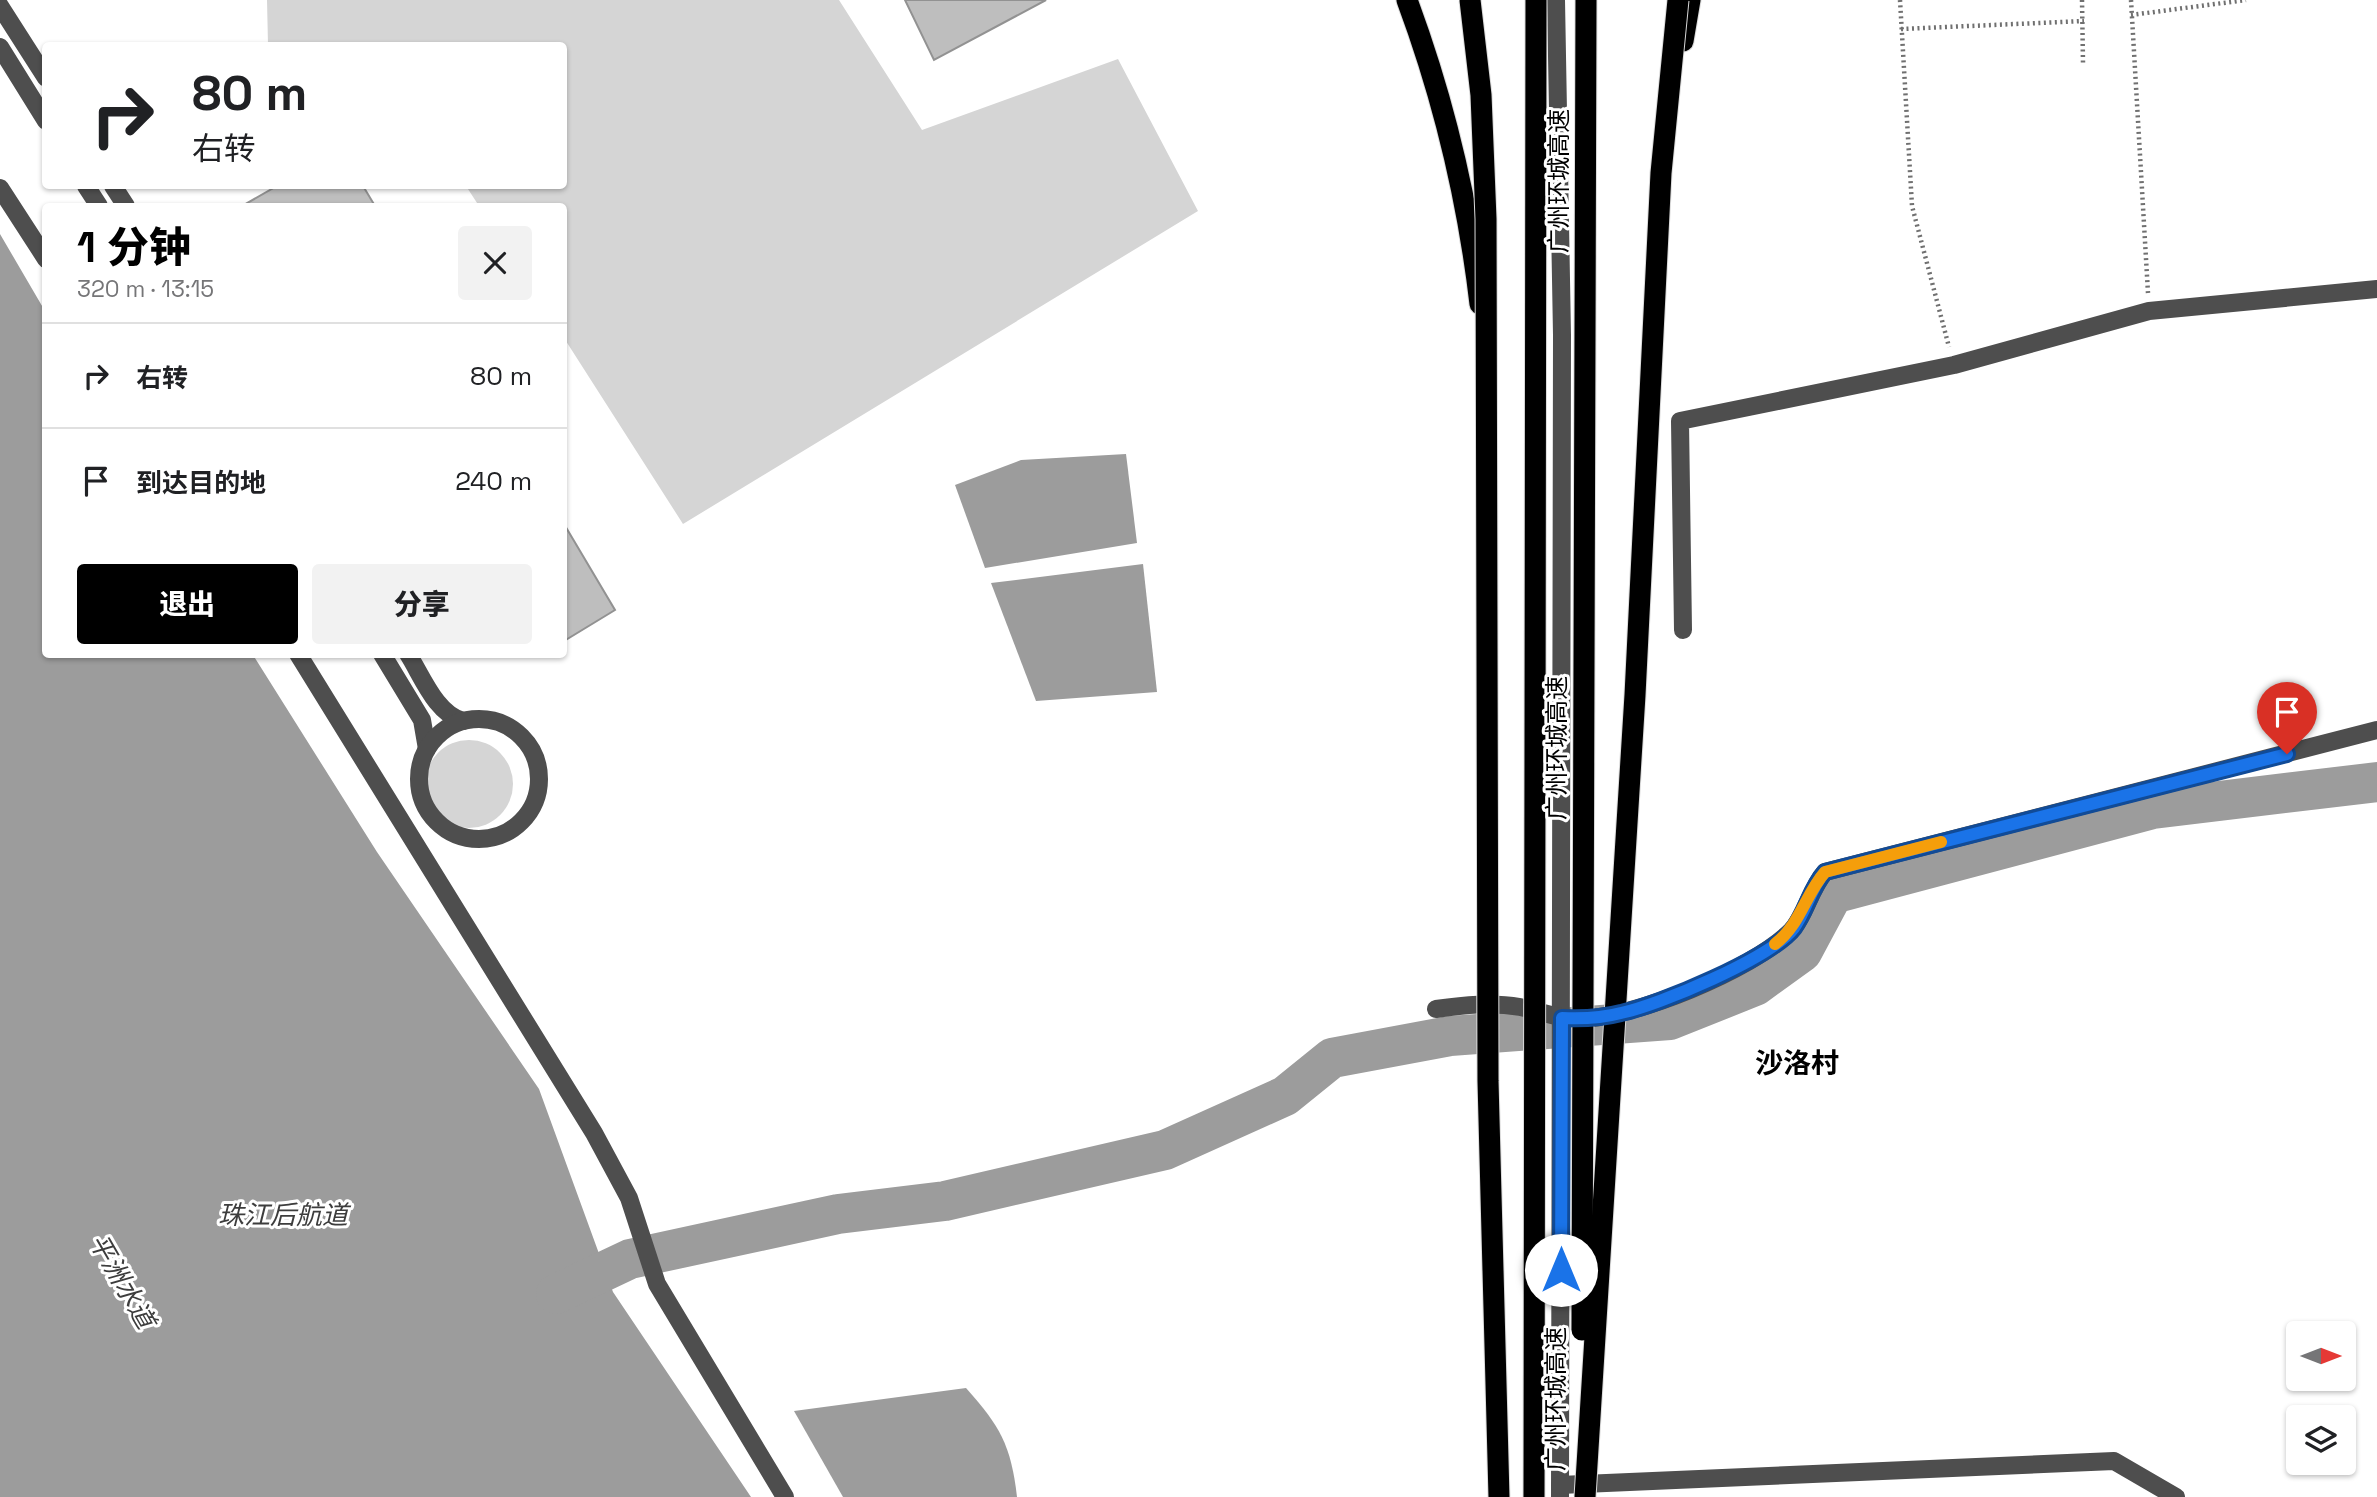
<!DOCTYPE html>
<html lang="zh">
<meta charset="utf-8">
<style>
body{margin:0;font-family:"Space Grotesk","Noto Sans SC",sans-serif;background:#f2f2f2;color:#202124;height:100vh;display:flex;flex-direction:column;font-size:26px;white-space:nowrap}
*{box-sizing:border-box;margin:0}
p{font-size:23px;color:#757577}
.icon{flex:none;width:38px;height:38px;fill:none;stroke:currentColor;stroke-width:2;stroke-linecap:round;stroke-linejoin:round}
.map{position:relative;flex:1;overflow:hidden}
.sheet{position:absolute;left:42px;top:203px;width:525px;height:455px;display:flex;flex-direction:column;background:#fff;border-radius:7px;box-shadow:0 2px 5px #0004}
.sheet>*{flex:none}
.guide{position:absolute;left:42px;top:42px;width:525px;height:147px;border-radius:7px;box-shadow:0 2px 5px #0004;background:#fff;color:#202124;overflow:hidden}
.needle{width:46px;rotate:90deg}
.fabs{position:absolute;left:2286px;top:1321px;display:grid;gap:14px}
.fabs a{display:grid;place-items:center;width:70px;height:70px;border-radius:7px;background:#fff;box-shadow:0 2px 5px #0004;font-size:35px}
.pin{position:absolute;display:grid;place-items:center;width:60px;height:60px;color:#fff;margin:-72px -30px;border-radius:50% 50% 50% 0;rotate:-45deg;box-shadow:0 0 7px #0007}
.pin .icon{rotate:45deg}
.me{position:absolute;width:77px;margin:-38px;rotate:0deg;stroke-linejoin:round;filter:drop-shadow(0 0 5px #0008)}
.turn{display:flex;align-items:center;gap:24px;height:147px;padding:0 35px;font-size:32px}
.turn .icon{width:91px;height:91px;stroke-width:2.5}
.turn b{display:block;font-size:49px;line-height:60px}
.round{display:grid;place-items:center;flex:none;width:74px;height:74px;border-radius:7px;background:#f2f2f2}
.headline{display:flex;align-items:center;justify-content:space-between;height:119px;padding:0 35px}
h1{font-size:42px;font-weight:800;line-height:52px;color:#000}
.button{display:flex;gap:14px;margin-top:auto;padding:14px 35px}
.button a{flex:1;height:80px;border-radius:7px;background:#000;color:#fff;font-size:28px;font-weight:800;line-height:80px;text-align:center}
.button a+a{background:#f2f2f2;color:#202124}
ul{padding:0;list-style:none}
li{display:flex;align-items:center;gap:21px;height:105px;padding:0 35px;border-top:2px solid #e0e0e0}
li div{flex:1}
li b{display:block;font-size:26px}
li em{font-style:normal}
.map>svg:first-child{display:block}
.green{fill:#d5d5d5}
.water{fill:#9c9c9c}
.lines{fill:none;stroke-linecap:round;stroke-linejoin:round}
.river{stroke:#9c9c9c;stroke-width:40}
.building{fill:#bebebe;stroke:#929292;stroke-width:2}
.highway-casing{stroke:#dbdbdb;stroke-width:23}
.path{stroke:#707070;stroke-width:4.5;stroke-dasharray:2 3.5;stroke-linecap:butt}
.minor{stroke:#4e4e4e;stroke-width:18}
.highway{stroke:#000;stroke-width:21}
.highway-bridge-casing{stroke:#dbdbdb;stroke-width:23;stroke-linecap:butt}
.highway-bridge{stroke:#000;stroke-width:21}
.route-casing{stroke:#114b97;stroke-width:18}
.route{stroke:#1a73e8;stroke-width:12}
.slow{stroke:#f59e0b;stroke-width:12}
.labels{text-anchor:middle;stroke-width:6;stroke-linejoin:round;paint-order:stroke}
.street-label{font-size:24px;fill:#000;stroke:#fff}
.water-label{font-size:26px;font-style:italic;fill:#3d3d3d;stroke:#fff}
.quarter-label{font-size:28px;font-weight:bold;fill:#000;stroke:#fff}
</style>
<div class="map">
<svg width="2377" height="1497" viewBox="0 0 2377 1497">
<rect width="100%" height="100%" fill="#fff"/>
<g class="green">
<path d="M267,0H839L922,130L1118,59L1198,211L683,524L564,338V206H479L466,186H564V46L268,45Z"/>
<circle cx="469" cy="784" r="44"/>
</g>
<g class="water">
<path d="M0,234L45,311L46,654L253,655L377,852L539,1089L613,1292L751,1497H0Z"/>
<path d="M1126,454L1137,543L985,568L955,485L1021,460Z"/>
<path d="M1143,564L1157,692L1036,701L991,583Z"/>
<path d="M966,1388C1000,1426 1011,1445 1017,1497H843L794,1411Z"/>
</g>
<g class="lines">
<path class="river" d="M556,1294L630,1259L838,1214L945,1201L1165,1150L1285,1096L1332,1058L1450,1036L1670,1020L1755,986L1802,952L1833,894L2153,809L2377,782"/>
</g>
<g class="building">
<path d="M905,0H1046L934,60Z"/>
<path d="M277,186H363L375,206H242Z"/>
<path d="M564,524L615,610L564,641Z"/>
</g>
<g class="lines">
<defs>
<g id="highway">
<path d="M1407,0C1443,97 1468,201 1480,304"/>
<path d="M1683,41L1690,0"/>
</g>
</defs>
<use href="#highway" class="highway-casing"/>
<g class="path">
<path d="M1900,0L1912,206L1949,347"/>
<path d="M2082,0L2083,63"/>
<path d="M2131,0L2148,293"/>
<path d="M2131,15L2246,0"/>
<path d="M1901,29L2084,21"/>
</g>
<g class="minor">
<path d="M1556,0L1562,335L1560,1497"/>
<path d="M0,6L46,78"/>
<path d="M0,47L46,121"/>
<path d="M86,186L99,206"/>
<path d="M113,186L126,206"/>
<path d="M0,188L46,259"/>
<path d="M1683,630L1680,421L1954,365L2149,311L2377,289"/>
<path d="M298,654L594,1133L629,1198L657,1284L785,1497"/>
<path d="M382,654L422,720L427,749"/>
<path d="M408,654C422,676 436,714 463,721"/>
<circle cx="479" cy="779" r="60"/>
<path d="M1436,1009C1464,1005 1492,1002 1520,1007C1540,1011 1558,1019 1578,1019C1635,1018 1750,971 1791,931C1806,915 1810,889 1825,872L2377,730"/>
<path d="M1560,1485L2114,1461L2176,1497"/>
</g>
<use href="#highway" class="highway"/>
<defs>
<g id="highway-bridge">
<path d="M1470,0L1481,95L1486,219L1488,1081L1499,1497"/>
<path d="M1582,1330L1586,0"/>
<path d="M1534,1497L1536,0"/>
<path d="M1585,1497L1635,695L1661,173L1678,0"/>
</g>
</defs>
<use href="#highway-bridge" class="highway-bridge-casing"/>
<use href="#highway-bridge" class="highway-bridge"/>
</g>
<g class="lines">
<defs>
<path id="route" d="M1561,1270L1562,1018C1582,1019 1602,1018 1621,1013C1659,1005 1771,958 1794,928C1807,910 1810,889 1825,872L2287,754"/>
</defs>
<use href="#route" class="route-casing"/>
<use href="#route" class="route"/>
<path class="slow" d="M1775,944C1800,925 1805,895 1825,872L1941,842"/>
</g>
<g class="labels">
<g class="street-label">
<text transform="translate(1559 181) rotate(-90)" y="8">广州环城高速</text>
<text transform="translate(1557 748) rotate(-90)" y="8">广州环城高速</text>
<text transform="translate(1556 1399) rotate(-90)" y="8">广州环城高速</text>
</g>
<g class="water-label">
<text x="283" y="1224">珠江后航道</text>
<text transform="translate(122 1281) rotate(60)" y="9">平洲水道</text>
</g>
<g class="quarter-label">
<text x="1797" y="1073">沙洛村</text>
</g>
</g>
</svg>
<div class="fabs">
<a><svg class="needle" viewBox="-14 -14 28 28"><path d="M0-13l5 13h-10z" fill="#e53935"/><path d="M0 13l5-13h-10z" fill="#757577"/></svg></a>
<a><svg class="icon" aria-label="layers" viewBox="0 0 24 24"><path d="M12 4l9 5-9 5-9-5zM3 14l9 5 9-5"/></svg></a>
</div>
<div class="pin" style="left:2287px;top:754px;background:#d93025"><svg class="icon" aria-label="arrive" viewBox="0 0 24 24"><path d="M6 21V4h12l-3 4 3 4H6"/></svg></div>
<svg class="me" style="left:1561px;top:1270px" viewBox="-20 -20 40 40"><circle r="19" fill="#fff"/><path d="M0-13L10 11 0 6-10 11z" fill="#1a73e8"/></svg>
<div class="guide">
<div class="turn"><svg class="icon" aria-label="right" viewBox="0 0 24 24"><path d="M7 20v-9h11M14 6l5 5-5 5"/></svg><div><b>80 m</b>右转</div></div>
</div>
<section class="sheet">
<div class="headline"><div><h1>1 分钟</h1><p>320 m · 13:15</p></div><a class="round"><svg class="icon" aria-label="close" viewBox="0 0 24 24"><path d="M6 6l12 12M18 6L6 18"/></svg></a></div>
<ul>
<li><svg class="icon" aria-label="right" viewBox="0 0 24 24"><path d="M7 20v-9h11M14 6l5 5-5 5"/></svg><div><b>右转</b></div><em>80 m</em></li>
<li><svg class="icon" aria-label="arrive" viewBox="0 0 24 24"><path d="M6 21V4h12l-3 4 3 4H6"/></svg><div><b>到达目的地</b></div><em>240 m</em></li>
</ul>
<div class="button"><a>退出</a><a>分享</a></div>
</section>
</div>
